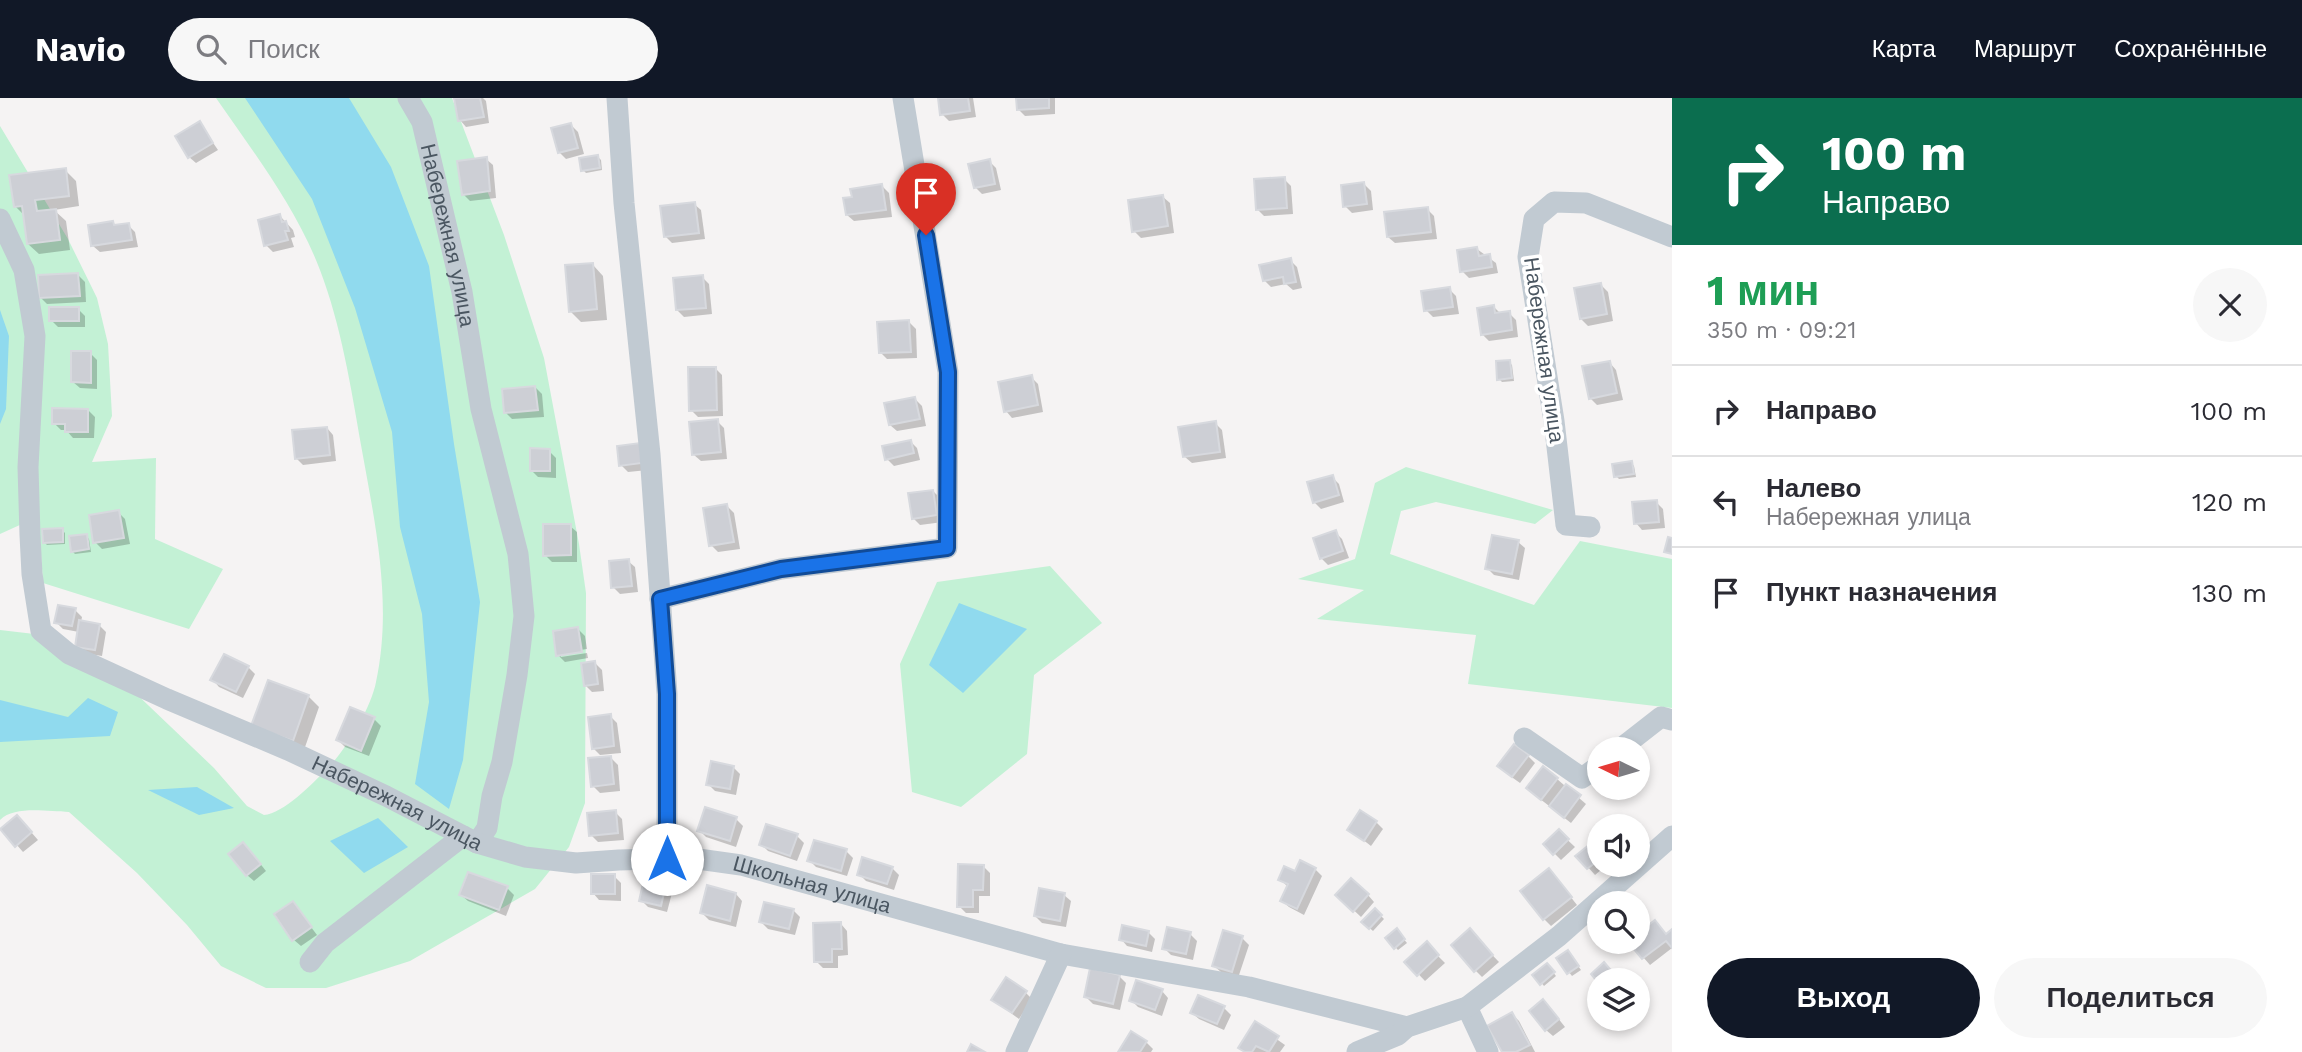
<!DOCTYPE html>
<html lang="ru">
<meta charset="utf-8">
<style>
body{margin:0;font-family:"Work Sans",sans-serif;background:#f7f7f7;color:#2b2b33;height:100vh;display:flex;flex-direction:column;font-size:26px;white-space:nowrap}
*{box-sizing:border-box;margin:0}
p{font-size:23px;color:#7c7c81}
.icon{flex:none;width:38px;height:38px;fill:none;stroke:currentColor;stroke-width:2;stroke-linecap:round;stroke-linejoin:round}
.map{position:relative;flex:1;overflow:hidden}
.side{display:flex;flex-direction:column;background:#fff;width:630px}
.side>*{flex:none}
.top-card{background:#0b6e4f;color:#fff;overflow:hidden}
.needle{width:46px;rotate:275deg}
.fabs{position:absolute;left:1587px;top:639px;display:grid;gap:14px}
.fabs a{display:grid;place-items:center;width:63px;height:63px;border-radius:50%;background:#fff;box-shadow:0 4px 10px #0003;font-size:35px}
.pin{position:absolute;display:grid;place-items:center;width:60px;height:60px;color:#fff;margin:-72px -30px;border-radius:50% 50% 50% 0;rotate:-45deg;box-shadow:0 0 7px #0007}
.pin .icon{rotate:45deg}
.me{position:absolute;width:77px;margin:-38px;rotate:0deg;stroke-linejoin:round;filter:drop-shadow(0 0 5px #0008)}
.turn{display:flex;align-items:center;gap:24px;height:147px;padding:0 35px;font-size:32px}
.turn .icon{width:91px;height:91px;stroke-width:2.5}
.turn b{display:block;font-size:49px;line-height:60px}
.round{display:grid;place-items:center;flex:none;width:74px;height:74px;border-radius:37px;background:#f7f7f7}
.overview{display:flex;align-items:center;justify-content:space-between;height:119px;padding:0 35px}
h1{font-size:42px;font-weight:700;line-height:52px;color:#1e9e55}
.button{display:flex;gap:14px;margin-top:auto;padding:14px 35px}
.button a{flex:1;height:80px;border-radius:42px;background:#111827;color:#fff;font-size:28px;font-weight:700;line-height:80px;text-align:center}
.button a+a{background:#f7f7f7;color:#2b2b33}
ul{padding:0;list-style:none}
li{display:flex;align-items:center;gap:21px;height:91px;padding:0 35px;border-top:2px solid #e1e1e2}
li div{flex:1}
li b{display:block;font-size:26px}
li em{font-style:normal}
header{display:flex;align-items:center;gap:42px;box-sizing:border-box;height:98px;padding:0 35px;background:#111827;color:#fff}
header strong{font-size:33px}
nav{display:flex;gap:38px;margin-inline-start:auto;font-size:24px}
.search{width:490px;height:63px;background:#f7f7f7;display:flex;align-items:center;gap:18px;box-sizing:border-box;padding:0 24px;border-radius:38px;color:#7c7c81;font-size:26px}
main{display:flex;flex:1;min-height:0}
.map>svg:first-child{display:block}
.green{fill:#c3f1d5}
.water{fill:#90daee}
.shadow{fill:#0003}
.building{fill:#cdcfd5;stroke:#d7d9de;stroke-width:2}
.lines{fill:none;stroke-linecap:round;stroke-linejoin:round}
.minor{stroke:#c1cad2;stroke-width:21}
.route-casing{stroke:#114b97;stroke-width:18}
.route{stroke:#1a73e8;stroke-width:12}
.labels{text-anchor:middle;stroke-width:7;stroke-linejoin:round;paint-order:stroke}
.street-label{font-size:21px;fill:#4a5661;stroke:#fff}
</style>
<header>
<strong>Navio</strong>
<div class="search"><svg class="icon" aria-label="search" viewBox="0 0 24 24"><circle cx="10" cy="10" r="6"/><path d="M15 15l6 6"/></svg>Поиск</div>
<nav><a>Карта</a><a>Маршрут</a><a>Сохранённые</a></nav>
</header>
<main>
<div class="map">
<svg width="1672" height="954" viewBox="0 0 1672 954">
<rect width="100%" height="100%" fill="#f5f3f3"/>
<g class="green">
<path d="M216,0H452L504,137L544,260L579,446L586,495L585,705L569,749L535,791L410,863L326,890H266L221,868L187,827L137,775L69,714C49,714 15,707 0,722V532L43,537L80,549L127,587L214,670L247,708L264,717C283,716 313,685 327,671C346,652 371,610 376,584C393,505 375,425 361,347C351,289 341,227 320,172C296,109 254,55 216,0Z"/>
<path d="M0,28L68,141L97,200L108,246L112,318L92,364L156,360L155,441L223,471L189,531L43,485L38,412L22,426L0,436Z"/>
<path d="M1406,369L1553,412L1535,426L1436,404L1401,413L1390,456L1534,507L1580,443L1672,461V610L1468,586L1476,537L1317,521L1364,492L1298,481L1355,461L1375,385Z"/>
<path d="M1050,468L1102,525L1034,577L1027,656L961,709L912,694L900,566L937,484Z"/>
</g>
<g class="water">
<path d="M245,0H349L391,69L429,168L454,346L480,504L463,662L449,711L415,686L429,604L422,516L400,429L392,334L355,210L312,101Z"/>
<path d="M0,212L9,238L6,311L0,326Z"/>
<path d="M959,505L1027,531L963,595L929,567Z"/>
<path d="M88,600L118,614L110,638L0,644V602L68,619Z"/>
<path d="M197,689L234,710L199,717L148,692Z"/>
<path d="M378,720L408,749L364,775L330,743Z"/>
</g>
<g class="shadow">
<path d="M456,0H483L486,3L489,25L466,29L460,22Z"/>
<path d="M939,0H973L976,19L949,23L942,16Z"/>
<path d="M1018,0H1055V16L1025,18L1018,11Z"/>
<path d="M200,26L218,52L196,65L189,59Z"/>
<path d="M571,27L578,34L584,56L566,61L559,54Z"/>
<path d="M598,59L601,62L602,72L586,75L583,72Z"/>
<path d="M486,61L493,67L496,100L470,103L463,96Z"/>
<path d="M989,63L996,70L1001,92L982,96L975,89Z"/>
<path d="M65,72L76,83L79,108L54,112L66,123L70,152L39,156L28,146L25,118L15,108Z"/>
<path d="M1284,81L1291,88L1293,116L1264,118L1257,111Z"/>
<path d="M1364,86L1371,93L1373,112L1352,115L1345,108Z"/>
<path d="M882,88L889,95L892,119L854,123L847,117Z"/>
<path d="M1163,99L1170,105L1174,135L1141,140L1134,133Z"/>
<path d="M694,106L701,112L705,141L672,145L665,138Z"/>
<path d="M1427,111L1434,118L1437,141L1395,145L1388,139Z"/>
<path d="M280,118L293,132L295,139L291,140L294,149L273,154L266,147Z"/>
<path d="M112,125L116,128L128,127L135,134L138,149L100,154L93,148Z"/>
<path d="M1477,151L1496,165L1498,175L1469,180L1462,173Z"/>
<path d="M1290,162L1297,169L1302,190L1293,192L1286,186L1271,189L1264,182Z"/>
<path d="M593,167L603,178L607,222L581,224L570,213Z"/>
<path d="M78,177L85,184L86,204L47,206L40,199Z"/>
<path d="M702,179L709,186L712,216L684,219L677,212Z"/>
<path d="M1601,187L1608,194L1613,223L1588,228L1581,221Z"/>
<path d="M1449,191L1456,198L1459,216L1433,219L1426,212Z"/>
<path d="M1494,209L1501,216L1509,215L1516,222L1518,239L1489,243L1482,236Z"/>
<path d="M78,211L85,218V229H58L51,222Z"/>
<path d="M909,224L916,231L917,260L887,261L880,254Z"/>
<path d="M90,255L97,262V291L80,290L73,284Z"/>
<path d="M1509,264L1512,267L1514,283L1502,284L1499,281Z"/>
<path d="M1610,265L1616,272L1623,302L1597,307L1590,300Z"/>
<path d="M715,270L722,277L723,318L698,319L691,312Z"/>
<path d="M1031,279L1038,286L1043,314L1012,320L1006,313Z"/>
<path d="M535,289L542,296L544,319L512,321L506,315Z"/>
<path d="M915,301L922,308L926,328L897,333L890,327Z"/>
<path d="M88,312L95,319L94,340H73L66,332H61L54,325Z"/>
<path d="M717,323L724,330L727,361L701,363L694,357Z"/>
<path d="M1215,325L1222,332L1226,360L1192,365L1185,359Z"/>
<path d="M327,330L333,337L336,363L303,367L296,360Z"/>
<path d="M911,344L917,350L920,362L894,368L887,361Z"/>
<path d="M639,347L648,372L628,374L621,367Z"/>
<path d="M549,353L556,360V380L538,379L531,372Z"/>
<path d="M1631,365L1634,368L1636,379L1619,381L1616,378Z"/>
<path d="M1332,379L1339,386L1344,404L1321,411L1314,404Z"/>
<path d="M933,393L940,400L943,424L920,427L913,420Z"/>
<path d="M1656,404L1663,411L1665,430L1642,432L1636,425Z"/>
<path d="M727,408L734,415L740,451L718,454L711,447Z"/>
<path d="M118,414L125,421L130,446L102,451L95,444Z"/>
<path d="M570,428L577,434V464H552L545,457Z"/>
<path d="M62,432L65,435V446L47,447L44,444Z"/>
<path d="M1335,434L1342,441L1349,460L1328,467L1321,460Z"/>
<path d="M86,438L89,441L91,454L75,456L72,453Z"/>
<path d="M1518,444L1525,450L1519,482L1494,477L1487,470Z"/>
<path d="M628,463L635,469L638,494L620,496L613,489Z"/>
<path d="M75,512L82,519L81,524L99,527L106,534L102,558L83,555L77,548L79,534L63,531L56,524Z"/>
<path d="M578,531L585,538L587,551L561,555V559L587,555L588,560L565,564L558,557Z"/>
<path d="M595,565L602,572L604,593L592,594L585,587Z"/>
<path d="M248,569L255,576L243,600L219,589L213,582Z"/>
<path d="M308,598L319,609L304,652L264,638Z"/>
<path d="M351,611L374,621L381,628L369,658L345,649L338,642Z"/>
<path d="M610,618L617,625L621,655L600,657L593,650Z"/>
<path d="M1528,658L1535,665L1520,685L1506,675Z"/>
<path d="M611,660L618,667L620,693L600,695L593,688Z"/>
<path d="M733,669L740,676L736,697L715,693L708,686Z"/>
<path d="M1557,681L1586,706L1571,725L1535,697Z"/>
<path d="M615,714L622,721L624,742L598,744L591,737Z"/>
<path d="M736,721L743,728L736,749L706,739L699,732Z"/>
<path d="M1376,724L1383,731L1371,748L1349,731Z"/>
<path d="M24,726L38,742L23,754L3,731Z"/>
<path d="M1559,734L1575,749L1561,762L1546,747Z"/>
<path d="M797,738L804,745L797,763L768,753L761,746Z"/>
<path d="M250,753L266,773L254,783L247,777Z"/>
<path d="M846,753L853,760L847,778L816,769L809,762Z"/>
<path d="M1578,758H1600V766L1607,767L1595,777Z"/>
<path d="M983,768L990,775V798H979V815H966L959,808Z"/>
<path d="M892,770L899,777L894,792L866,783L859,776Z"/>
<path d="M1315,771L1322,778L1304,817L1289,809L1282,803L1287,788L1280,781Z"/>
<path d="M614,778L621,785V803L599,802L593,795Z"/>
<path d="M1555,779L1577,807L1551,828L1544,821Z"/>
<path d="M666,784L673,791L667,814L648,809L641,802Z"/>
<path d="M507,790L514,797L506,818L468,803L461,797Z"/>
<path d="M736,796L742,803L736,829L709,822L702,815Z"/>
<path d="M1064,797L1071,803L1066,829L1042,825L1035,818Z"/>
<path d="M1368,797L1374,804L1361,819L1345,804Z"/>
<path d="M293,805L317,837L301,848L294,842Z"/>
<path d="M793,812L800,819L795,837L768,831L761,824Z"/>
<path d="M1375,812L1384,821L1373,833L1363,824Z"/>
<path d="M841,826L847,833L848,857L838,858V870H823L816,863Z"/>
<path d="M1397,833L1407,845L1398,852L1388,841Z"/>
<path d="M1672,833V850L1650,867L1630,844H1638V837H1667Z"/>
<path d="M1148,834L1155,841L1152,854L1127,848L1121,841Z"/>
<path d="M1190,836L1197,843L1193,862L1171,857L1164,850Z"/>
<path d="M1242,840L1249,847L1238,880L1221,874L1214,868Z"/>
<path d="M1476,840L1499,864L1482,879L1475,872Z"/>
<path d="M1426,846L1445,865L1425,883L1407,864Z"/>
<path d="M1570,857L1581,872L1572,878L1558,860Z"/>
<path d="M1547,867L1556,878L1544,888L1535,877Z"/>
<path d="M1119,878L1126,885L1120,912L1093,906L1086,899Z"/>
<path d="M1162,893L1168,900L1162,918L1138,909L1131,902Z"/>
<path d="M1025,894L1032,901L1019,921L993,902Z"/>
<path d="M1224,910L1231,917L1224,932L1199,921L1192,915Z"/>
<path d="M1550,910L1565,929L1553,938L1546,932Z"/>
<path d="M1512,916L1519,923L1535,954H1503Z"/>
<path d="M1255,926L1285,947L1280,954H1245Z"/>
<path d="M1132,935L1146,944L1153,951L1151,954H1120Z"/>
</g>
<g class="building">
<path d="M454,0H480L484,19L458,23Z"/>
<path d="M938,0H968L970,13L940,17Z"/>
<path d="M1016,0H1049V10L1017,12Z"/>
<path d="M200,23L213,45L188,60L175,38Z"/>
<path d="M571,25L578,50L558,55L551,30Z"/>
<path d="M598,57L600,70L581,73L579,60Z"/>
<path d="M487,59L490,93L462,97L457,63Z"/>
<path d="M990,61L995,86L974,90L968,66Z"/>
<path d="M66,70L69,98L35,102L37,113L56,111L60,142L27,146L22,108L14,109L9,77Z"/>
<path d="M1285,79L1287,110L1256,112L1254,81Z"/>
<path d="M1364,84L1367,106L1343,109L1341,87Z"/>
<path d="M882,86L886,112L846,117L843,100L852,99L850,91Z"/>
<path d="M1163,97L1168,128L1132,134L1128,102Z"/>
<path d="M695,104L699,135L664,139L660,108Z"/>
<path d="M1428,109L1431,134L1387,139L1384,114Z"/>
<path d="M280,116L282,124L286,123L289,133H285L288,142L264,148L258,122Z"/>
<path d="M113,123L114,127L129,125L132,142L91,148L88,127Z"/>
<path d="M1477,149L1479,158L1490,156L1492,169L1460,174L1457,152Z"/>
<path d="M1291,160L1296,184L1284,186L1283,179L1263,183L1259,167Z"/>
<path d="M593,165L597,211L569,214L565,167Z"/>
<path d="M78,175L80,198L39,200L38,177Z"/>
<path d="M703,177L706,210L676,212L673,180Z"/>
<path d="M1601,185L1607,216L1580,221L1574,190Z"/>
<path d="M1450,189L1453,209L1424,213L1421,193Z"/>
<path d="M1494,207L1495,215L1510,213L1512,232L1481,237L1477,210Z"/>
<rect x="49" y="209" width="30" height="14"/>
<path d="M909,222L911,254L879,255L877,224Z"/>
<path d="M71,253H91V285L71,284Z"/>
<path d="M1510,262L1512,280L1497,282L1496,263Z"/>
<path d="M1610,263L1617,295L1589,301L1582,268Z"/>
<path d="M688,269H716L717,312L689,313Z"/>
<path d="M1032,277L1038,307L1004,314L998,284Z"/>
<path d="M535,288L538,312L504,315L502,291Z"/>
<path d="M915,299L920,321L889,327L884,305Z"/>
<path d="M52,310L88,311V334H65V326H52Z"/>
<path d="M718,321L721,354L692,357L689,324Z"/>
<path d="M1216,323L1220,354L1183,359L1178,329Z"/>
<path d="M327,329L330,357L295,361L292,332Z"/>
<path d="M911,342L914,355L885,362L882,348Z"/>
<path d="M640,345L642,365L619,368L617,348Z"/>
<path d="M530,350L550,351V373H530Z"/>
<path d="M1632,363L1634,376L1614,379L1612,366Z"/>
<path d="M1333,377L1339,397L1313,405L1307,384Z"/>
<path d="M933,392L937,417L912,421L908,395Z"/>
<path d="M1657,402L1659,424L1634,426L1632,404Z"/>
<path d="M727,406L734,444L709,448L703,410Z"/>
<path d="M119,412L124,440L93,445L89,417Z"/>
<path d="M543,426H571V457L543,458Z"/>
<path d="M63,430V444L43,445L42,431Z"/>
<path d="M1336,432L1343,453L1320,461L1313,440Z"/>
<path d="M87,436L89,451L71,454L69,438Z"/>
<path d="M1492,437L1519,442L1512,476L1485,471Z"/>
<path d="M1668,439L1672,440V456L1664,454Z"/>
<path d="M629,461L632,488L611,490L609,463Z"/>
<path d="M58,507L76,510L72,528L54,525Z"/>
<path d="M79,522L100,526L95,552L75,549Z"/>
<path d="M578,529L582,554L556,558L553,533Z"/>
<path d="M224,556L249,568L236,594L210,582Z"/>
<path d="M595,563L598,586L584,588L581,565Z"/>
<path d="M268,582L309,597L293,643L251,628Z"/>
<path d="M350,609L375,619L361,653L336,642Z"/>
<path d="M611,616L614,648L592,651L588,619Z"/>
<path d="M1514,646L1529,657L1512,679L1497,668Z"/>
<path d="M611,658L614,686L591,689L588,660Z"/>
<path d="M711,663L734,668L730,691L706,687Z"/>
<path d="M1543,668L1558,680L1541,702L1526,690Z"/>
<path d="M1566,686L1581,697L1564,720L1549,708Z"/>
<path d="M705,709L737,719L730,743L697,733Z"/>
<path d="M616,712L618,735L589,738L587,715Z"/>
<path d="M1360,712L1377,723L1364,743L1347,732Z"/>
<path d="M17,717L32,734L15,749L0,731Z"/>
<path d="M766,726L798,736L790,758L759,747Z"/>
<path d="M1559,731L1569,741L1553,757L1543,746Z"/>
<path d="M814,742L847,751L841,773L807,763Z"/>
<path d="M243,744L261,766L246,778L228,756Z"/>
<path d="M1590,746L1600,757V761L1587,771L1575,758Z"/>
<path d="M862,759L893,769L887,786L857,777Z"/>
<path d="M1300,762L1316,770L1297,811L1280,803L1288,786L1278,782L1284,768L1295,773Z"/>
<path d="M958,766L984,767L983,792H973V809H957Z"/>
<path d="M1549,770L1572,799L1543,822L1520,793Z"/>
<path d="M468,774L508,788L499,812L459,797Z"/>
<rect x="591" y="776" width="24" height="20"/>
<path d="M645,777L667,782L661,808L639,803Z"/>
<path d="M1351,780L1369,796L1353,814L1335,797Z"/>
<path d="M707,787L736,795L730,823L700,815Z"/>
<path d="M1039,790L1065,795L1060,823L1034,818Z"/>
<path d="M293,803L312,829L292,843L274,816Z"/>
<path d="M764,804L794,811L789,831L759,824Z"/>
<path d="M1375,810L1382,817L1369,831L1361,824Z"/>
<path d="M1655,822L1666,836L1672,831V850L1666,843L1642,861L1628,844H1638V835Z"/>
<path d="M841,824L842,851H832V864H814L813,825Z"/>
<path d="M1122,827L1149,833L1146,848L1119,842Z"/>
<path d="M1167,829L1191,834L1186,856L1162,851Z"/>
<path d="M1397,830L1405,841L1394,851L1385,840Z"/>
<path d="M1470,830L1493,857L1474,874L1451,847Z"/>
<path d="M1223,832L1243,838L1232,874L1212,868Z"/>
<path d="M1427,843L1439,857L1417,878L1404,864Z"/>
<path d="M1568,852L1579,868L1567,876L1556,860Z"/>
<path d="M1604,864L1619,882H1600V887L1591,876Z"/>
<path d="M1547,865L1555,874L1540,887L1532,877Z"/>
<path d="M1090,870L1120,877L1113,906L1084,899Z"/>
<path d="M1006,879L1027,893L1012,915L991,902Z"/>
<path d="M1136,882L1163,891L1155,912L1129,903Z"/>
<path d="M1198,897L1225,908L1217,926L1190,915Z"/>
<path d="M1543,901L1559,921L1545,933L1529,913Z"/>
<path d="M1512,914L1530,947L1516,954H1502L1487,928Z"/>
<path d="M1255,923L1279,938L1269,954L1256,948L1252,954H1245L1238,950Z"/>
<path d="M1131,933L1147,943L1140,954H1118Z"/>
<path d="M971,946L985,954H967Z"/>
</g>
<g class="lines">
<g class="minor">
<path id="s1" d="M408,0L422,24L462,194L481,311L518,456L524,518L517,577L502,664L492,698L487,730L477,745"/>
<path d="M617,0L624,105L650,356L667,596V761"/>
<path id="s2" d="M0,121L24,172L35,238L28,369L30,437L32,476L41,533L69,556L167,601L288,652L386,698L477,745L525,759L576,765L619,762L691,760L741,767L1061,856L1249,889L1407,929"/>
<path d="M1590,429L1566,427L1554,323L1528,159L1534,121L1554,104L1586,105L1672,139"/>
<path d="M660,501L781,471L947,450L948,274L903,0"/>
<path d="M1524,640L1582,680L1600,667"/>
<path d="M1620,651L1661,619L1672,622"/>
<path d="M310,864L325,845L463,738"/>
<path d="M1467,909L1488,954"/>
<path d="M1016,954L1061,856"/>
<path d="M1357,954L1398,937L1407,929L1467,909L1559,838L1672,738"/>
</g>
</g>
<g class="lines">
<defs>
<path id="route" d="M667,761V596L660,501L781,471L947,450L948,274L926,137"/>
</defs>
<use href="#route" class="route-casing"/>
<use href="#route" class="route"/>
</g>
<g class="labels">
<g class="street-label">
<text dy="7" stroke="none"><textPath href="#s1" startOffset="144">Набережная улица</textPath></text>
<text transform="translate(1544 252) rotate(82)" y="7">Набережная улица</text>
<text dy="7" stroke="none"><textPath href="#s2" startOffset="816">Набережная улица</textPath></text>
<text dy="7" stroke="none"><textPath href="#s2" startOffset="1246">Школьная улица</textPath></text>
</g>
</g>
</svg>
<div class="fabs">
<a><svg class="needle" viewBox="-14 -14 28 28"><path d="M0-13l5 13h-10z" fill="#e53935"/><path d="M0 13l5-13h-10z" fill="#7c7c81"/></svg></a>
<a><svg class="icon" aria-label="sound" viewBox="0 0 24 24"><path d="M4 9h4l5-4v14l-5-4H4zM17 9q2 3 0 6"/></svg></a>
<a><svg class="icon" aria-label="search" viewBox="0 0 24 24"><circle cx="10" cy="10" r="6"/><path d="M15 15l6 6"/></svg></a>
<a><svg class="icon" aria-label="layers" viewBox="0 0 24 24"><path d="M12 4l9 5-9 5-9-5zM3 14l9 5 9-5"/></svg></a>
</div>
<div class="pin" style="left:926px;top:137px;background:#d93025"><svg class="icon" aria-label="arrive" viewBox="0 0 24 24"><path d="M6 21V4h12l-3 4 3 4H6"/></svg></div>
<svg class="me" style="left:667px;top:761px" viewBox="-20 -20 40 40"><circle r="19" fill="#fff"/><path d="M0-13L10 11 0 6-10 11z" fill="#1a73e8"/></svg>
</div>
<section class="side">
<div class="top-card">
<div class="turn"><svg class="icon" aria-label="right" viewBox="0 0 24 24"><path d="M7 20v-9h11M14 6l5 5-5 5"/></svg><div><b>100 m</b>Направо</div></div>
</div>
<div class="overview"><div><h1>1 мин</h1><p>350 m · 09:21</p></div><a class="round"><svg class="icon" aria-label="close" viewBox="0 0 24 24"><path d="M6 6l12 12M18 6L6 18"/></svg></a></div>
<ul>
<li><svg class="icon" aria-label="right" viewBox="0 0 24 24"><path d="M7 20v-9h11M14 6l5 5-5 5"/></svg><div><b>Направо</b></div><em>100 m</em></li>
<li><svg class="icon" aria-label="left" viewBox="0 0 24 24"><path d="M17 20v-9H6M10 6l-5 5 5 5"/></svg><div><b>Налево</b><p>Набережная улица</p></div><em>120 m</em></li>
<li><svg class="icon" aria-label="arrive" viewBox="0 0 24 24"><path d="M6 21V4h12l-3 4 3 4H6"/></svg><div><b>Пункт назначения</b></div><em>130 m</em></li>
</ul>
<div class="button"><a>Выход</a><a>Поделиться</a></div>
</section>
</main>
